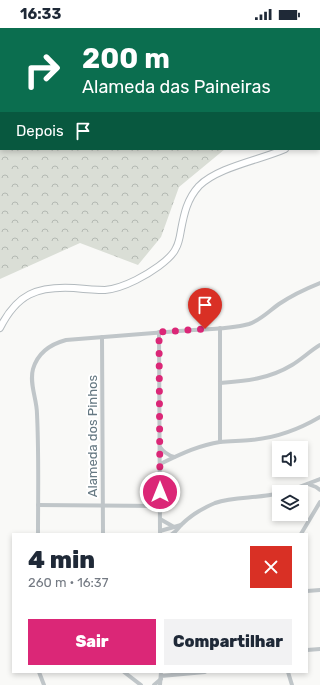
<!DOCTYPE html>
<html lang="pt">
<meta charset="utf-8">
<style>
body{margin:0;font-family:Rubik,sans-serif;background:#f2f2f3;color:#1f2937;height:100vh;display:flex;flex-direction:column;font-size:15px;white-space:nowrap}
*{box-sizing:border-box;margin:0}
p{font-size:13px;color:#747a83}
.icon{flex:none;width:22px;height:22px;fill:none;stroke:currentColor;stroke-width:2;stroke-linecap:round;stroke-linejoin:round}
.map{position:relative;flex:1;overflow:hidden}
.sheet{position:absolute;left:12px;top:505px;width:296px;height:140px;display:flex;flex-direction:column;background:#fff;border-radius:0px;box-shadow:0 2px 6px #0003}
.sheet>*{flex:none}
.top-card{position:absolute;left:0px;top:0px;width:320px;height:122px;box-shadow:0 2px 6px #0003;background:#0b6e4f;color:#fff;overflow:hidden}
.tools{position:absolute;left:272px;top:413px;display:grid;gap:8px}
.tools a{display:grid;place-items:center;width:36px;height:36px;border-radius:0px;background:#fff;box-shadow:0 2px 6px #0003;font-size:20px}
.pin{position:absolute;display:grid;place-items:center;width:34px;height:34px;color:#fff;margin:-41px -17px;border-radius:50% 50% 50% 0;rotate:-45deg;box-shadow:0 0 4px #0007}
.pin .icon{rotate:45deg}
.me{position:absolute;width:44px;margin:-22px;rotate:0deg;stroke-linejoin:round;filter:drop-shadow(0 0 3px #0008)}
.turn{display:flex;align-items:center;gap:14px;height:84px;padding:0 16px;font-size:18px}
.turn .icon{width:52px;height:52px;stroke-width:2.5}
.turn b{display:block;font-size:28px;line-height:34px}
.then{display:flex;align-items:center;height:38px;padding:0 16px;background:#0003;gap:8px;font-size:15px}
.round{display:grid;place-items:center;flex:none;width:42px;height:42px;border-radius:0px;background:#f2f2f3}
.overview{display:flex;align-items:center;justify-content:space-between;height:68px;padding:0 16px}
h1{font-size:24px;font-weight:800;line-height:30px}
.button{display:flex;gap:8px;margin-top:auto;padding:8px 16px}
.button a{flex:1;height:46px;border-radius:0px;background:#db2777;color:#fff;font-size:16px;font-weight:800;line-height:46px;text-align:center}
.button a+a{background:#f2f2f3;color:#1f2937}
.status{display:flex;justify-content:space-between;align-items:center;height:28px;padding:0 20px;background:#fff;direction:ltr}
.status svg{height:11px;fill:currentColor}
.map>svg:first-child{display:block}
.forest{fill:url(#forest-crowns)}
.lines{fill:none;stroke-linecap:round;stroke-linejoin:round}
.secondary-casing{stroke:#b3babe;stroke-width:8}
.street{stroke:#c0c6c9;stroke-width:4}
.secondary{stroke:#fff;stroke-width:6}
.route{stroke:#db2777;stroke-width:7;stroke-dasharray:0 12.6}
.labels{text-anchor:middle;stroke-width:4;stroke-linejoin:round;paint-order:stroke}
.street-label{font-size:13px;fill:#657882;stroke:#fff}
</style>
<div class="status"><b>16:33</b><svg viewBox="0 0 49 12"><path d="M0 12V9h3v3zM5 12V6h3v6zM10 12V3h3v9zM15 12V0h3v12zM26 1h20v11H26zM47 4h2v5h-2z"/></svg></div>
<div class="map">
<svg width="320" height="657" viewBox="0 0 320 657">
<defs>
<pattern id="forest-crowns" width="20" height="18" patternUnits="userSpaceOnUse"><rect width="20" height="18" fill="#daded6"/><path d="M2 6a3 3 0 1 1 6 0M12 15a3 3 0 1 1 6 0" fill="none" stroke="#b4b9b3"/></pattern>
</defs>
<rect width="100%" height="100%" fill="#f9f9f7"/>
<g class="forest">
<path d="M97,0H239L240,1H94Z"/>
<path d="M1,97V121H225L179,159L161,209L138,237L80,215L0,251V98Z"/>
</g>
<g class="lines">
<defs>
<g id="secondary">
<path d="M319,96L320,95"/>
<path d="M0,300C17,266 37,258 74,260C84,261 95,262 105,262C116,261 126,257 136,252C148,246 171,232 176,220C179,215 180,208 181,202C184,186 187,171 199,158C218,139 260,132 285,121"/>
</g>
</defs>
<use href="#secondary" class="secondary-casing"/>
<g class="street">
<path d="M310,0V1"/>
<path d="M319,26L320,30"/>
<path d="M220,300V414"/>
<path d="M159,304L160,506"/>
<path d="M102,309L103,506"/>
<path d="M220,355C246,353 269,351 292,337C302,331 310,323 320,317"/>
<path d="M160,419C164,425 168,427 174,429"/>
<path d="M160,436C179,427 199,417 220,414C230,413 241,413 251,412C276,410 298,402 320,389"/>
<path d="M308,456L316,459L320,462"/>
<path d="M284,464L299,459L320,451"/>
<path d="M38,477L160,478"/>
<path d="M160,491L174,499"/>
<path d="M160,503L181,497"/>
<path d="M38,506C38,466 39,426 37,386C37,371 29,356 33,341C38,324 51,316 66,312C104,309 141,306 179,303C202,301 227,302 249,296C261,292 269,283 279,276C292,267 305,261 320,255"/>
<path d="M172,506C176,504 178,500 181,497C190,488 203,480 215,475C235,468 258,471 279,465"/>
<path d="M301,506L320,474"/>
<path d="M307,563L320,562"/>
<path d="M307,622L320,621"/>
<path d="M39,644L44,657"/>
<path d="M124,644L141,657"/>
<path d="M288,644L292,657"/>
<path d="M161,648L205,644"/>
<path d="M154,657L161,651"/>
<path d="M160,657L161,644"/>
</g>
<use href="#secondary" class="secondary"/>
</g>
<g class="lines">
<path class="route" d="M160,464L159,304L205,301"/>
</g>
<g class="labels">
<g class="street-label">
<text transform="translate(92 408) rotate(-90)" y="5">Alameda dos Pinhos</text>
</g>
</g>
</svg>
<div class="tools">
<a><svg class="icon" aria-label="sound" viewBox="0 0 24 24"><path d="M4 9h4l5-4v14l-5-4H4zM17 9q2 3 0 6"/></svg></a>
<a><svg class="icon" aria-label="layers" viewBox="0 0 24 24"><path d="M12 4l9 5-9 5-9-5zM3 14l9 5 9-5"/></svg></a>
</div>
<div class="pin" style="left:205px;top:301px;background:#d93025"><svg class="icon" aria-label="arrive" viewBox="0 0 24 24"><path d="M6 21V4h12l-3 4 3 4H6"/></svg></div>
<svg class="me" style="left:160px;top:464px" viewBox="-20 -20 40 40"><circle r="17" fill="#db2777" stroke="#fff" stroke-width="3"/><path d="M0-11L8 9 0 5-8 9z" fill="#fff"/></svg>
<div class="top-card">
<div class="turn"><svg class="icon" aria-label="right" viewBox="0 0 24 24"><path d="M7 20v-9h11M14 6l5 5-5 5"/></svg><div><b>200 m</b>Alameda das Paineiras</div></div>
<div class="then">Depois<svg class="icon" aria-label="arrive" viewBox="0 0 24 24"><path d="M6 21V4h12l-3 4 3 4H6"/></svg></div>
</div>
<section class="sheet">
<div class="overview"><div><h1>4 min</h1><p>260 m · 16:37</p></div><a class="round" style="background:#d93025;color:#fff"><svg class="icon" aria-label="close" viewBox="0 0 24 24"><path d="M6 6l12 12M18 6L6 18"/></svg></a></div>
<div class="button"><a>Sair</a><a>Compartilhar</a></div>
</section>
</div>
